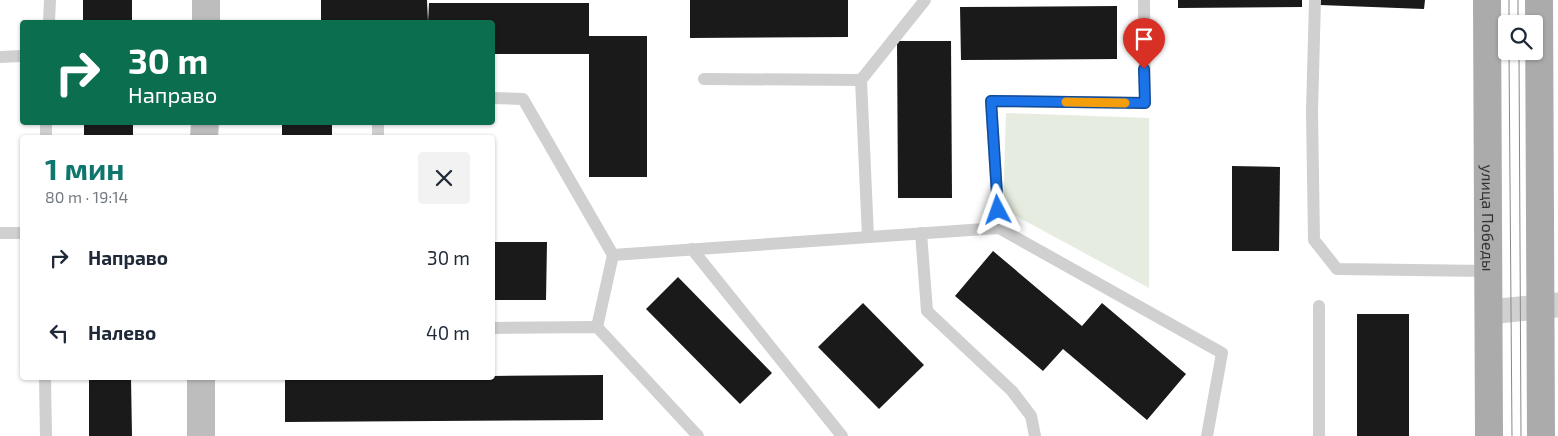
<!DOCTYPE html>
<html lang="ru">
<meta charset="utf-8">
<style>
body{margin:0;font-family:"Exo 2",sans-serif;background:#f2f2f3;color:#1f2937;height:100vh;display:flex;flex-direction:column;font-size:19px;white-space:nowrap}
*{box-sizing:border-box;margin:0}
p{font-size:16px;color:#747a83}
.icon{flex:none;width:28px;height:28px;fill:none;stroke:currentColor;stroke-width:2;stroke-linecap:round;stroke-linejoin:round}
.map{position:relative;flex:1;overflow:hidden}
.panel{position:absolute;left:20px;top:135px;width:475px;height:245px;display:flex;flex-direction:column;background:#fff;border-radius:5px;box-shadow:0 1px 4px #0004}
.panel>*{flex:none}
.banner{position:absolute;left:20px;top:20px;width:475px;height:105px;border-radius:5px;box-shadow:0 1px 4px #0004;background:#0b6e4f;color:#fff;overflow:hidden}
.tools{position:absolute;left:1498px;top:15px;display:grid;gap:10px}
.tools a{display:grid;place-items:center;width:45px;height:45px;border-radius:5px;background:#fff;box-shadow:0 1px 4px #0004;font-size:25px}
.pin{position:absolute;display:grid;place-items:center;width:42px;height:42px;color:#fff;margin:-51px -21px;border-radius:50% 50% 50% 0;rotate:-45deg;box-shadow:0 0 5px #0007}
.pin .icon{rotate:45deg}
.me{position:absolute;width:55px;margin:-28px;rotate:356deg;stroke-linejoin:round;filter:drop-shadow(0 0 4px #0008)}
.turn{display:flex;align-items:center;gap:18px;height:105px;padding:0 25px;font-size:22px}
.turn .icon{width:65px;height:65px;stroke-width:2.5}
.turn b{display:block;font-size:35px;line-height:42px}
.round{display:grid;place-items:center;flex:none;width:52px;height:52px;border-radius:5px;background:#f2f2f3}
.summary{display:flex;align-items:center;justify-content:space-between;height:85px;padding:0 25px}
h1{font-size:30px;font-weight:700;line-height:38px;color:#0f766e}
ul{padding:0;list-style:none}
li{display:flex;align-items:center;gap:15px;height:75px;padding:0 25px}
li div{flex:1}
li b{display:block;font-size:19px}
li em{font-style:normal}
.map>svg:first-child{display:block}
.green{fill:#e6ecdf}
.building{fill:#1a1a1a}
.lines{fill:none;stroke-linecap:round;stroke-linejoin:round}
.lane{stroke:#d0d0d0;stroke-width:12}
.street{stroke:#d0d0d0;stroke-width:25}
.secondary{stroke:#bdbdbd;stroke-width:28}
.primary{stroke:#ababab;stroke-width:28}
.tram{stroke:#888;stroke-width:1}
.route-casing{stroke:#114b97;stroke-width:12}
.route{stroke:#1a73e8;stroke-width:9}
.slow{stroke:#f59e0b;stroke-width:9}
.labels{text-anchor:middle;stroke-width:5;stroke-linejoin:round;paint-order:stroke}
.street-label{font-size:16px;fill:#333;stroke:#fff}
</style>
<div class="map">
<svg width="1558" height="436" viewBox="0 0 1558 436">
<rect width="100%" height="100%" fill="#fff"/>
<path class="green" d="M1006,113L1149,118V288L1003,209Z"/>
<g class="building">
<rect x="83" y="0" width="49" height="22"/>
<path d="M321,0H427L428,22H321Z"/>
<path d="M690,0H848V37L690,38Z"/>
<path d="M1178,0H1302V7L1178,8Z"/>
<path d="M1320,0H1425L1424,9L1320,5Z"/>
<path d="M429,3H589V36H647V177H589V54H492V22H428Z"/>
<path d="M1117,6V59L961,60L960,7Z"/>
<path d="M897,41H951L952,198H898Z"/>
<rect x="84" y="122" width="49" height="16"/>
<rect x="282" y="122" width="50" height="16"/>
<path d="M1232,166L1280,167L1279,251H1232Z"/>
<path d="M494,242H547L546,300H493Z"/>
<path d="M993,251L1082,326L1102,303L1186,374L1147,420L1063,349L1043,371L955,296Z"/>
<path d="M678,277L772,373L740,404L646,309Z"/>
<path d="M863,303L924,365L879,409L818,347Z"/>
<rect x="1357" y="314" width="52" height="122"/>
<path d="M603,375V420L285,422V378H492V376Z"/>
<path d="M89,378H131L132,436H89Z"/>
</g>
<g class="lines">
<g class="lane">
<path d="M1144,0L1145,103L991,101L999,228L1222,353L1207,436"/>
<path d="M1315,0L1312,111L1314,240L1337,269L1488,271"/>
<path d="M49,22L50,0"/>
<path d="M0,57L22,56"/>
<path d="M704,79L861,80"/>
<path d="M492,98L523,99L613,255L999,228"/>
<path d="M46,138V122"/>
<path d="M378,138V122"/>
<path d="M0,233H22"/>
<path d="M921,233L927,311L1012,391L1031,416L1035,436"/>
<path d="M868,237L861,80L925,0"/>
<path d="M692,249L842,436"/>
<path d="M1319,306V436"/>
<path d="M597,327L613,255"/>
<path d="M492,328L597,327L698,436"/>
<path d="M45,378L46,436"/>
</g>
<path class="street" d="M1489,312L1558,305"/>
<g class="secondary">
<path d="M206,22V0"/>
<path d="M204,138L205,122"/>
<path d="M201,436V378"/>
</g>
<g class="primary">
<path id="s1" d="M1487,0L1489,436"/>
<path d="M1539,0L1541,436"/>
</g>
<g class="tram">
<path d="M1509,0V24"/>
<path d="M1518,0V24"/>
<path d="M1509,51L1512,436"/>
<path d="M1519,51L1521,436"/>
</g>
</g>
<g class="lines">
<defs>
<path id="route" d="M998,210L991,101L1145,103L1144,69"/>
</defs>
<use href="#route" class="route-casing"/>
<use href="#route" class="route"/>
<path class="slow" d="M1066,102L1125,103"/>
</g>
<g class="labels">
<g class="street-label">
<text dy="6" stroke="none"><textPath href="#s1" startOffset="218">улица Победы</textPath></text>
</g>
</g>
</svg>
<div class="tools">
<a><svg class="icon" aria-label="search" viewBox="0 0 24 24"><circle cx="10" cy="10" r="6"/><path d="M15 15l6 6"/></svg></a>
</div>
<div class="pin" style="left:1144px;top:69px;background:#d93025"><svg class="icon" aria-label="arrive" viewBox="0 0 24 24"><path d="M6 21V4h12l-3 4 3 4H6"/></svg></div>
<svg class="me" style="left:998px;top:210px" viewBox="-20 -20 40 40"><path d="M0-17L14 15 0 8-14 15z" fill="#1a73e8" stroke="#fff" stroke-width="4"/></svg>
<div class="banner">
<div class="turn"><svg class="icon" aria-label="right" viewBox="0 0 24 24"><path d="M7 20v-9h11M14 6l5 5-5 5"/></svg><div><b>30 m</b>Направо</div></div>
</div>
<section class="panel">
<div class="summary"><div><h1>1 мин</h1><p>80 m · 19:14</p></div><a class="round"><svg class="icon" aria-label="close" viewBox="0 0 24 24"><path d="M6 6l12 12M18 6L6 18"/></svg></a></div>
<ul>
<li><svg class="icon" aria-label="right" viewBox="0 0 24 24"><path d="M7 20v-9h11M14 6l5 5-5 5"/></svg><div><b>Направо</b></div><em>30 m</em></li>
<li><svg class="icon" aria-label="left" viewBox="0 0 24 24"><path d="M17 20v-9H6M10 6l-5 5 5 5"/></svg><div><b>Налево</b></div><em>40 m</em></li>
</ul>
</section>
</div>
